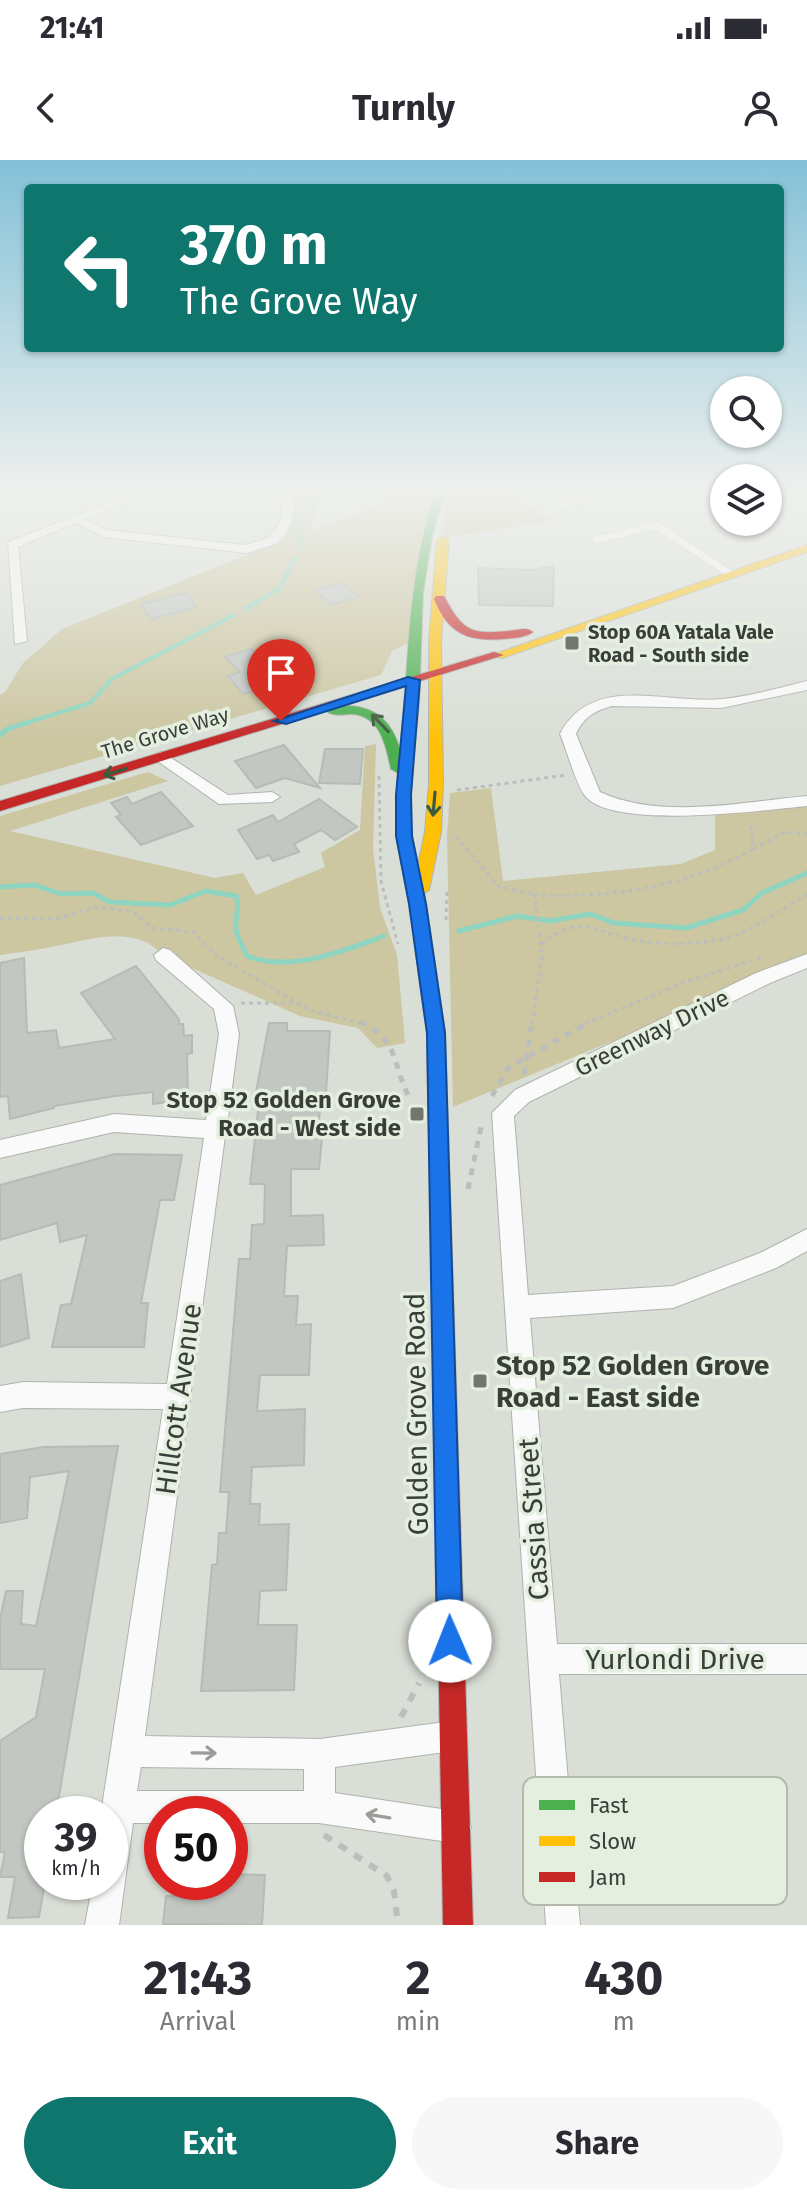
<!DOCTYPE html>
<style>
body{margin:0;font-family:"Fira Sans",sans-serif;background:#f7f7f7;color:#2b2b33;height:100vh;display:flex;flex-direction:column;font-size:30px;white-space:nowrap}
*{box-sizing:border-box;margin:0}
p{font-size:26px;color:#7c7c81}
.icon{flex:none;width:44px;height:44px;fill:none;stroke:currentColor;stroke-width:2;stroke-linecap:round;stroke-linejoin:round}
.map{position:relative;height:1765px;overflow:hidden}
.panel{display:flex;flex-direction:column;background:#fff;flex:1}
.panel>*{flex:none}
.guide{position:absolute;left:24px;top:24px;width:760px;height:168px;border-radius:8px;box-shadow:0 2px 6px #0004;background:#0f766e;color:#fff;overflow:hidden}
.fabs{position:absolute;left:710px;top:216px;display:grid;gap:16px}
.fabs a{display:grid;place-items:center;width:72px;height:72px;border-radius:50%;background:#fff;box-shadow:0 2px 6px #0004;font-size:40px}
.speed{position:absolute;left:24px;top:1636px;display:flex;gap:16px;font-size:40px;font-weight:700;text-align:center}
.speed>*{display:grid;place-content:center;width:104px;height:104px;border-radius:50%;background:#fff;box-shadow:0 2px 6px #0004;line-height:1}
.speed small{font-size:20px;font-weight:400}
.speed .limit{border:12px solid #d22;background:#fff;color:#111}
.pin{position:absolute;display:grid;place-items:center;width:68px;height:68px;color:#fff;margin:-82px -34px;border-radius:50% 50% 50% 0;rotate:-45deg;box-shadow:0 0 8px #0007}
.pin .icon{rotate:45deg}
.me{position:absolute;width:88px;margin:-44px;rotate:359deg;stroke-linejoin:round;filter:drop-shadow(0 0 6px #0008)}
.turn{display:flex;align-items:center;gap:28px;height:168px;padding:0 24px;font-size:36px}
.turn .icon{width:104px;height:104px;stroke-width:2.5}
.turn b{display:block;font-size:56px;line-height:68px}
.eta{display:flex;justify-content:space-evenly;align-items:center;height:136px;text-align:center}
.eta b{font-size:48px;font-weight:700;line-height:56px}
.cta{display:flex;gap:16px;margin-top:auto;padding:16px 24px}
.cta a{flex:1;height:92px;border-radius:48px;background:#0f766e;color:#fff;font-size:32px;font-weight:700;line-height:92px;text-align:center}
.cta a+a{background:#f7f7f7;color:#2b2b33}
.status{display:flex;justify-content:space-between;align-items:center;height:56px;padding:0 40px;background:#fff;direction:ltr}
.status svg{height:22px;fill:currentColor}
header{display:flex;justify-content:space-between;align-items:center;height:104px;padding:0 24px;background:#fff;font-size:36px;font-weight:700}
.map>svg:first-child{display:block}
.green{fill:#ccc6a1}
.lines{fill:none;stroke-linecap:round;stroke-linejoin:round}
.stream-far1{stroke:#8dd4c1;stroke-width:4}
.stream{stroke:#8dd4c1;stroke-width:5}
.building{fill:#c2c7c2;stroke:#b6bbb6;stroke-width:2}
.lane-casing{stroke:#afb3ad;stroke-width:8}
.street-casing{stroke:#afb3ad;stroke-width:2}
.fast-casing{stroke:#afb3ad;stroke-width:2}
.slow-casing{stroke:#afb3ad;stroke-width:2}
.jam-casing{stroke:#afb3ad;stroke-width:2}
.path-far2{stroke:#bbbebb;stroke-width:3;stroke-dasharray:4 4;stroke-linecap:butt}
.path-far1{stroke:#bbbebb;stroke-width:5;stroke-dasharray:7 7;stroke-linecap:butt}
.path{stroke:#bbbebb;stroke-width:6;stroke-dasharray:9 9;stroke-linecap:butt}
.lane{stroke:#f9faf9;stroke-width:7}
.street{fill:#f9faf9;fill-rule:evenodd}
.fast{fill:#4caf50;fill-rule:evenodd}
.slow{fill:#ffc107;fill-rule:evenodd}
.jam{fill:#c62828;fill-rule:evenodd}
.oneway{stroke:#3e5a3e}
.oneway2{stroke:#9a9c98}
.route{fill:#1a73e8;stroke:#114b97;stroke-width:2}
.poi-dot{fill:#72766f;stroke:#e5efe0;stroke-width:3}
.labels{text-anchor:middle;stroke-width:7;stroke-linejoin:round;paint-order:stroke}
.far-poi-label{font-size:20px;font-weight:bold;fill:#3a3e38;stroke:#e5efe0;text-anchor:start}
.far-street-label{font-size:20px;fill:#3a3e38;stroke:#e5efe0}
.street-label{font-size:24px;fill:#3a3e38;stroke:#e5efe0}
.poi-label{font-size:24px;font-weight:bold;fill:#3a3e38;stroke:#e5efe0;text-anchor:end}
.near-poi-label{font-size:28px;font-weight:bold;fill:#3a3e38;stroke:#e5efe0;text-anchor:start}
.near-street-label{font-size:28px;fill:#3a3e38;stroke:#e5efe0}
.key{fill:#e5efe0;stroke:#b2baae;stroke-width:2}
.key-label{font-size:22px;fill:#3a3e38}
</style>
<div class="status"><b>21:41</b><svg viewBox="0 0 49 12"><path d="M0 12V9h3v3zM5 12V6h3v6zM10 12V3h3v9zM15 12V0h3v12zM26 1h20v11H26zM47 4h2v5h-2z"/></svg></div>
<header><svg class="icon" aria-label="back" viewBox="0 0 24 24"><path d="M15 5l-7 7 7 7"/></svg>Turnly<svg class="icon" aria-label="person" viewBox="0 0 24 24"><circle cx="12" cy="8" r="4"/><path d="M4 21q1-7 8-7t8 7"/></svg></header>
<div class="map">
<svg width="807" height="1765" viewBox="0 0 807 1765">
<rect width="100%" height="100%" fill="#d9ded6"/>
<g class="green">
<path d="M290,334H321L311,370L386,342L387,334H442L414,480L392,491L381,515L0,626V535L5,532L23,503L62,469L284,380Z"/>
<path d="M445,334H514L552,361L443,378Z"/>
<path d="M376,584L373,689L380,748L397,795L405,883L377,888L358,868L300,856L163,795C135,764 92,779 56,786C38,790 19,792 0,795V656L148,612L168,621L10,671L215,718L243,713L256,735L325,707L321,693L360,670L365,586Z"/>
<path d="M491,628L503,721L681,704L715,690V648L807,641V801L453,947L447,677L450,633Z"/>
</g>
<g class="lines">
<g class="stream-far1">
<path d="M299,388L298,366L313,334"/>
<path d="M245,449L280,428L295,398"/>
<path d="M23,564L90,543L112,519L234,455"/>
</g>
<g class="stream">
<path d="M0,575L7,569L29,562"/>
<path d="M0,727L34,725L61,734L93,733L110,742L170,745L206,731L236,736C241,748 234,757 236,770C238,779 243,788 247,796C291,813 342,791 384,776"/>
<path d="M459,771L517,756L550,761L590,754L614,763L686,768L743,750L762,733L807,713"/>
</g>
</g>
<g class="building">
<path d="M554,406L553,446L479,445L478,408L532,410Z"/>
<path d="M342,423L358,437L331,445L315,430Z"/>
<path d="M186,433L197,447L151,459L141,444Z"/>
<path d="M251,489L285,521L243,534L228,516L240,512L225,497Z"/>
<path d="M284,585L320,628L285,618L256,628L235,601Z"/>
<path d="M325,589H363L360,624L319,623Z"/>
<path d="M161,632L193,666L141,685L116,657L121,655L111,643L127,637L132,644Z"/>
<path d="M319,639L357,667L335,680L321,670L294,684L299,692L273,701L269,695L257,699L238,670L273,655L278,662Z"/>
<path d="M24,798L27,873L56,870L59,888L115,879L81,833L136,806L179,859V864H183L184,876L192,875V893L187,894L188,939L153,944V932L115,936L54,946V948L10,959L8,936L0,937V803Z"/>
<path d="M269,863H287V871H330L326,933H321L318,977L322,978L319,1009H291V1056L323,1055L324,1085L287,1086L284,1136H298L296,1165L311,1164L309,1215H260L257,1251L305,1249L304,1305L252,1307L250,1344H260L259,1365L289,1364L286,1430L260,1431L258,1465H297L294,1530L201,1531L212,1405L217,1404L219,1373H226L229,1332H220L239,1099H250L252,1065L264,1064L265,1024H250L260,932H256Z"/>
<path d="M115,994L182,995L174,1040H160L141,1143H148L144,1187H52L61,1145L71,1144L87,1075L60,1082L57,1063L0,1080V1025Z"/>
<path d="M21,1114L29,1178L0,1187V1121Z"/>
<path d="M118,1286L56,1654H42V1722H45L39,1757L8,1758L15,1717H0L5,1692H0V1581L36,1557L45,1509H0V1459L6,1431H23L21,1464L36,1466L69,1311L30,1317L27,1358L0,1363V1294L44,1287Z"/>
<path d="M230,1714L265,1715L262,1765L163,1764L166,1736H180L182,1722H230Z"/>
</g>
<g class="lines">
<defs>
<path id="lane" d="M596,380L656,365L729,413"/>
<g id="street">
<path d="M132,334H148L85,359L107,370L245,385L268,378L275,371L280,361L283,334H295L292,361L284,376L276,384L246,393L104,377L75,363L18,387L27,481L15,484L8,382Z"/>
<path d="M595,334H614L560,349L554,345Z"/>
<path d="M797,334H807V342Z"/>
<path d="M807,521V530L721,548L612,546C594,551 584,557 576,574L600,632C661,660 742,642 807,636V646C764,650 616,670 586,637C576,626 567,590 560,574C592,512 668,545 723,539C751,536 779,528 807,521Z"/>
<path d="M162,592L228,635L272,632L280,637L272,642L219,644L156,600V594Z"/>
<path d="M163,788L170,790L233,846L239,874L227,966L229,970L225,976L145,1576L320,1579L452,1561L463,1565L467,1576L463,1587L452,1591L335,1607V1633L455,1651L466,1656L471,1667L466,1678L455,1683L319,1663H230V1654H162V1663H133L119,1765H85L93,1722H110V1654H102V1647L163,1249L23,1248L0,1252V1226L23,1222L167,1224L204,978L114,972L0,998V980L114,954L206,960L219,874L214,849L156,800L154,795ZM141,1607L304,1609V1631H137Z"/>
<path d="M807,794V808L770,823L529,942L514,956L528,1135L673,1126L760,1093L807,1069V1091L776,1108L673,1148L530,1158L557,1484H807V1514H559L580,1765H546L492,953L515,930L756,813Z"/>
</g>
<path id="fast" d="M435,334H445L432,375L423,433L419,543L410,635L412,676L426,744L439,832L430,838L421,832L410,744L396,676L398,613L391,609C386,586 381,556 352,554C342,554 334,557 326,551C333,546 342,546 351,546C379,548 393,565 400,590C410,500 406,422 435,334Z"/>
<g id="slow">
<path d="M443,377L449,380L441,481L443,624L441,672L429,730L421,735L413,730L425,672L429,624V481L437,380Z"/>
<path d="M807,385V392L502,498L492,495Z"/>
<path d="M430,826L439,832L445,873L460,1354L457,1363L448,1366L439,1363L436,1354L427,873L421,832Z"/>
</g>
<g id="jam">
<path d="M436,436H444C464,474 473,475 516,470C524,469 527,468 533,472C525,478 513,478 503,479C467,482 448,473 434,439Z"/>
<path d="M494,492L504,495L0,651V641Z"/>
<path d="M448,1342L457,1345L460,1354L473,1765H443L436,1354L439,1345Z"/>
</g>
</defs>
<use href="#lane" class="lane-casing"/>
<use href="#street" class="street-casing"/>
<use href="#fast" class="fast-casing"/>
<use href="#slow" class="slow-casing"/>
<use href="#jam" class="jam-casing"/>
<g class="path-far2">
<path d="M379,616L381,721L398,784"/>
<path d="M457,630L567,615"/>
<path d="M456,676L498,726L535,735"/>
<path d="M753,689L785,672L807,674"/>
<path d="M0,758L56,759L98,747L133,752L152,768L193,772L216,795L297,843"/>
<path d="M446,760L447,729"/>
<path d="M542,784C582,751 596,774 639,781C663,785 689,784 713,781C749,776 776,751 807,735"/>
<path d="M241,843H297L309,850L364,864"/>
<path d="M532,864L542,797L535,735C614,738 683,728 753,689L751,662"/>
<path d="M585,864L680,824L763,797"/>
</g>
<g class="path-far1">
<path d="M360,862C400,880 391,903 410,939"/>
<path d="M524,914L532,862"/>
<path d="M492,936L508,908L589,862"/>
<path d="M468,1029L481,967"/>
</g>
<g class="path">
<path d="M401,1557L419,1523"/>
<path d="M324,1675L387,1716L394,1731L398,1765"/>
</g>
<use href="#lane" class="lane"/>
<use href="#street" class="street"/>
<use href="#fast" class="fast"/>
<use href="#slow" class="slow"/>
<use href="#jam" class="jam"/>
</g>
<defs><path id="oneway-shaft" d="M-6 0H5M1.5-3L5.5 0L1.5 3" fill="none" stroke-width="1.6" stroke-linecap="round" stroke-linejoin="round" transform="scale(2)"/></defs>
<g class="oneway">
<use href="#oneway-shaft" transform="translate(380 563) rotate(-134)"/>
<use href="#oneway-shaft" transform="translate(115 612) rotate(163)"/>
<use href="#oneway-shaft" transform="translate(434 644) rotate(95)"/>
</g>
<g class="oneway2">
<use href="#oneway-shaft" transform="translate(204 1593) rotate(1)"/>
<use href="#oneway-shaft" transform="translate(378 1656) rotate(-171)"/>
</g>
<linearGradient id="sky" x2="0" y2="1"><stop stop-color="#83c1d8"/><stop offset="0.57" stop-color="#eef0ed"/><stop offset="1" stop-color="#eef0ed" stop-opacity="0"/></linearGradient>
<rect width="807" height="581" fill="url(#sky)"/>
<path class="route" d="M408,517L420,520L411,635L412,676L426,744L445,873L463,1481L459,1490L450,1494L441,1490L437,1481L427,873L409,744L396,676V635L406,526L286,564L274,561Z"/>
<g class="poi-dot">
<rect x="564" y="475" width="16" height="16" rx="4"/>
<rect x="409" y="946" width="16" height="16" rx="4"/>
<rect x="472" y="1213" width="16" height="16" rx="4"/>
</g>
<g class="labels">
<g class="far-poi-label">
<text x="588" y="479">Stop 60A Yatala Vale<tspan x="588" dy="23">Road - South side</tspan></text>
</g>
<g class="far-street-label">
<text transform="translate(165 573) rotate(-17)" y="7">The Grove Way</text>
</g>
<g class="street-label">
<text transform="translate(652 873) rotate(-26)" y="8">Greenway Drive</text>
</g>
<g class="poi-label">
<text x="401" y="948">Stop 52 Golden Grove<tspan x="401" dy="28">Road - West side</tspan></text>
</g>
<g class="near-poi-label">
<text x="496" y="1215">Stop 52 Golden Grove<tspan x="496" dy="32">Road - East side</tspan></text>
</g>
<g class="near-street-label">
<text transform="translate(178 1239) rotate(-82)" y="10">Hillcott Avenue</text>
<text transform="translate(416 1254) rotate(-91)" y="10">Golden Grove Road</text>
<text transform="translate(533 1359) rotate(-94)" y="10">Cassia Street</text>
<text x="675" y="1509">Yurlondi Drive</text>
</g>
</g>
<rect x="523" y="1617" width="264" height="128" rx="12" class="key"/>
<rect x="539" y="1640" width="36" height="10" fill="#4caf50"/>
<rect x="539" y="1676" width="36" height="10" fill="#ffc107"/>
<rect x="539" y="1712" width="36" height="10" fill="#c62828"/>
<g class="key-label">
<text x="589" y="1653">Fast</text>
<text x="589" y="1689">Slow</text>
<text x="589" y="1725">Jam</text>
</g>
</svg>
<div class="fabs">
<a><svg class="icon" aria-label="search" viewBox="0 0 24 24"><circle cx="10" cy="10" r="6"/><path d="M15 15l6 6"/></svg></a>
<a><svg class="icon" aria-label="layers" viewBox="0 0 24 24"><path d="M12 4l9 5-9 5-9-5zM3 14l9 5 9-5"/></svg></a>
</div>
<div class="speed"><div>39<small>km/h</small></div><div class="limit">50</div></div>
<div class="pin" style="left:281px;top:561px;background:#d93025"><svg class="icon" aria-label="arrive" viewBox="0 0 24 24"><path d="M6 21V4h12l-3 4 3 4H6"/></svg></div>
<svg class="me" style="left:450px;top:1481px" viewBox="-20 -20 40 40"><circle r="19" fill="#fff"/><path d="M0-13L10 11 0 6-10 11z" fill="#1a73e8"/></svg>
<div class="guide">
<div class="turn"><svg class="icon" aria-label="left" viewBox="0 0 24 24"><path d="M17 20v-9H6M10 6l-5 5 5 5"/></svg><div><b>370 m</b>The Grove Way</div></div>
</div>
</div>
<section class="panel">
<div class="eta">
<div><b>21:43</b><p>Arrival</p></div>
<div><b>2</b><p>min</p></div>
<div><b>430</b><p>m</p></div>
</div>
<div class="cta"><a>Exit</a><a>Share</a></div>
</section>
